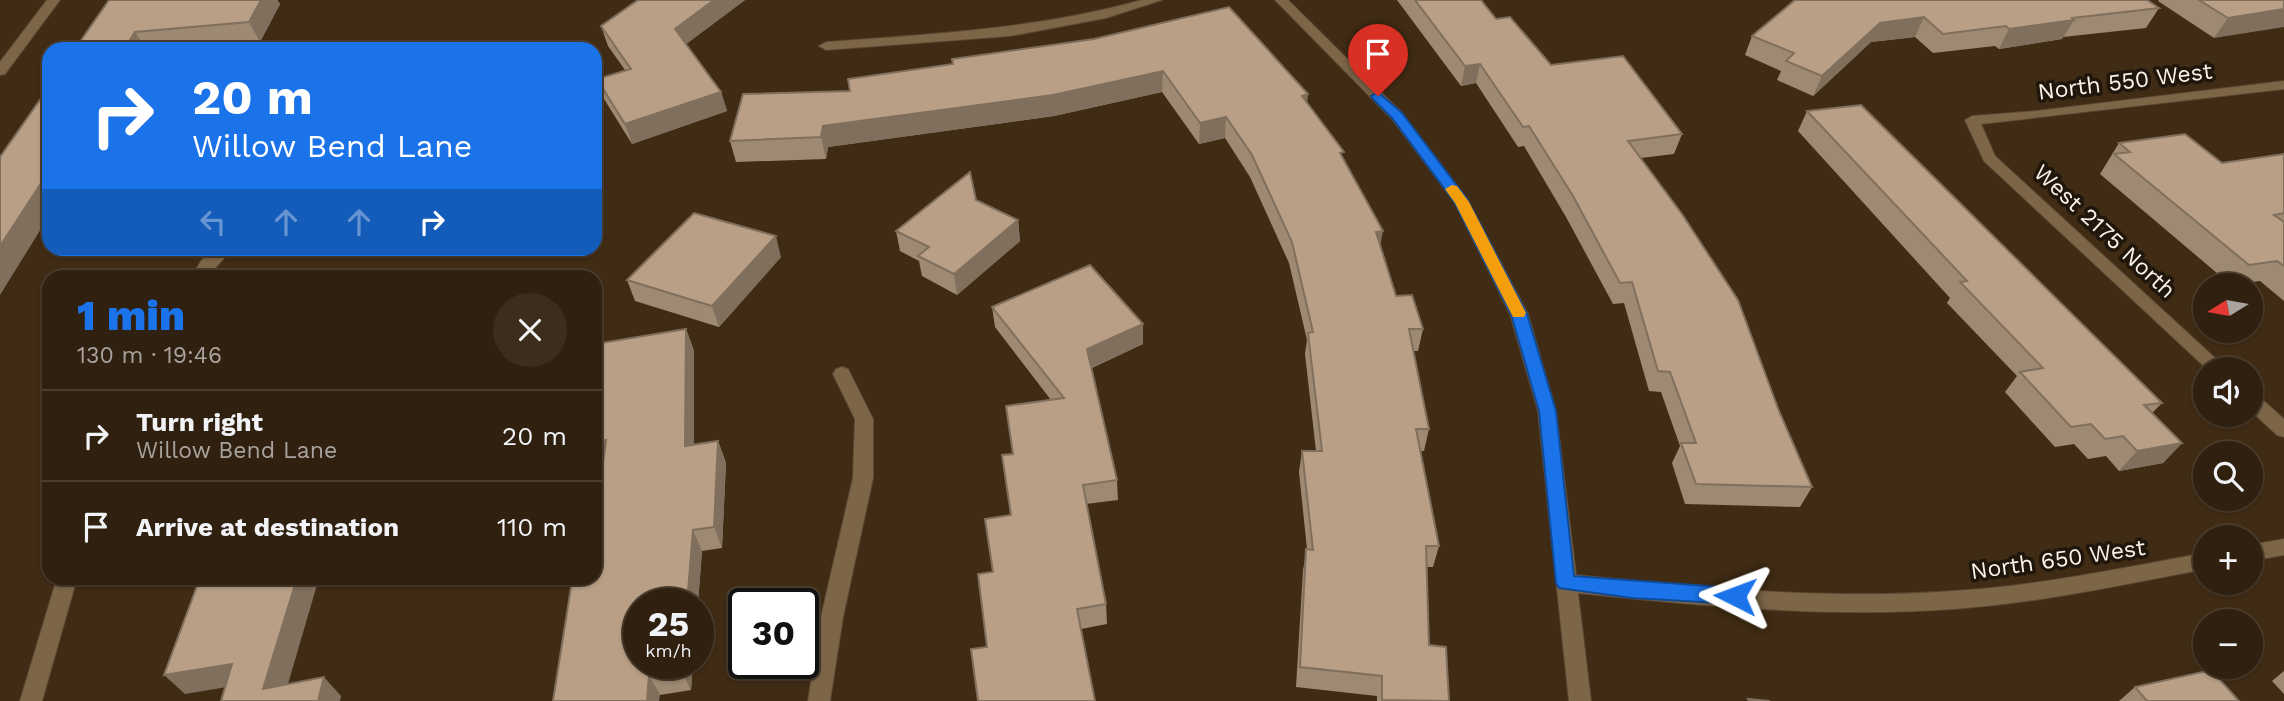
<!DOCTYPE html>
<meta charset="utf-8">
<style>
body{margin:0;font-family:"Work Sans",sans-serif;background:#3c2d1d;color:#f1f3f6;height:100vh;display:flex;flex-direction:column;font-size:26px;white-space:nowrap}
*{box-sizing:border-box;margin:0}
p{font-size:23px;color:#a8a39e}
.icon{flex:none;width:38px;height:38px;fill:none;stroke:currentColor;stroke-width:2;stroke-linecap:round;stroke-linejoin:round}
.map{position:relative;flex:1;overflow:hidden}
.panel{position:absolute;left:42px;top:270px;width:560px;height:315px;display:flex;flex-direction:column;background:#30200f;border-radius:21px;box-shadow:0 2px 5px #0004,0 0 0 2px #4b3e2f}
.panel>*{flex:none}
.hud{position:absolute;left:42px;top:42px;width:560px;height:214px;border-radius:21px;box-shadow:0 2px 5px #0004,0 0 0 2px #4b3e2f;background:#1a73e8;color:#fff;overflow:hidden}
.needle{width:46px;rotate:259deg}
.controls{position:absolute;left:2193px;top:273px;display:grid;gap:14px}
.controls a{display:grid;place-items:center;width:70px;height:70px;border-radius:50%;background:#30200f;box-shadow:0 2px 5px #0004,0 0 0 2px #4b3e2f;font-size:35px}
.speed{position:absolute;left:623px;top:588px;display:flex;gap:14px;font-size:35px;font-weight:700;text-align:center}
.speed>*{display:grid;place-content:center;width:91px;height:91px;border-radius:50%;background:#30200f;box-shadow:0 2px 5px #0004,0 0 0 2px #4b3e2f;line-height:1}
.speed small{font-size:18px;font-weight:400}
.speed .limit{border:4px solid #111;border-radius:10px;background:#fff;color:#111}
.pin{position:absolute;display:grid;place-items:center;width:60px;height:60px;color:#fff;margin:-72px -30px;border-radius:50% 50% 50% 0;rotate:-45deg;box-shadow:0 0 7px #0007}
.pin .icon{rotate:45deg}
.me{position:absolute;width:77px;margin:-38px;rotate:273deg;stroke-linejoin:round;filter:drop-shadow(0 0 5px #0008)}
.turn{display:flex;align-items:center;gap:24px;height:147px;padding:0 35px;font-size:32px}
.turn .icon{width:91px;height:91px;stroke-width:2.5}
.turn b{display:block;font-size:49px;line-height:60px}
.lanes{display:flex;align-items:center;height:66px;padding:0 35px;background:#0003;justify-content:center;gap:35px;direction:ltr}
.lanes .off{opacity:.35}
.round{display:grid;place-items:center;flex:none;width:74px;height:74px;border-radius:37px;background:#3c2d1d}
.headline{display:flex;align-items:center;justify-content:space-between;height:119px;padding:0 35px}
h1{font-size:42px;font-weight:800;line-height:52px;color:#1a73e8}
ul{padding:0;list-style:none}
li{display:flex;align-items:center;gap:21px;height:91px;padding:0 35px;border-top:2px solid #4b3e2f}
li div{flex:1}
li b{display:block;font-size:26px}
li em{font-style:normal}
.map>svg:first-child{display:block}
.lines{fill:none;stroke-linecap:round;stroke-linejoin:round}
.street-casing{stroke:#5b4732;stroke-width:2}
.street{fill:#7d6547;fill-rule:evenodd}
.wall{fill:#9e8972}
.shaded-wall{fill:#816f5d}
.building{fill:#b89f85;stroke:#816f5d;stroke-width:2}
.route{fill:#1a73e8;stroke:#114b97;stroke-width:2}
.slow{fill:#f59e0b}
.labels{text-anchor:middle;stroke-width:7;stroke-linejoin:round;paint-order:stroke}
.street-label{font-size:23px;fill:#fef3e8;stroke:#1f160c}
</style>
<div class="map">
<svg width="2284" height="701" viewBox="0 0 2284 701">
<rect width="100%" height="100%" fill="#402b14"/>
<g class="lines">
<defs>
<g id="street">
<path d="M47,0H60L5,74L0,75V62Z"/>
<path d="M1142,0H1162L1106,18L1010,36L826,50L819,46L826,42C934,34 1037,29 1142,0Z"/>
<path d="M1275,0H1288L1402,113L1467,199L1528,314L1556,411L1576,575C1700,588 1828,600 1953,591C2038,586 2121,568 2205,553V569C2122,585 2038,603 1954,609C1829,618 1702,606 1578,593L1591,701H1569L1538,411L1510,314L1455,203L1392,119Z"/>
<path d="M2284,81V89L1981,124L1995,156L2227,369H2207L1984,161L1965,120L1972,116L2036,111Z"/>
<path d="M215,248H233L208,276H192L201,261Z"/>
<path d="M842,367L848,369L873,419V478L843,617L830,701H808L821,617L853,478L855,419L833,374L836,369Z"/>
<path d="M2250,392L2256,394L2284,419V437L2277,435L2250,410Z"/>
<path d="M2284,539V555L2250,561V545Z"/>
<path d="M57,578H77L42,701H20Z"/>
</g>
</defs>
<use href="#street" class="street-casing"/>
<use href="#street" class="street"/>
</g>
<g class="wall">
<path d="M109,0H277L280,4L260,42L180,49H75Z"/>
<path d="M638,0H745L686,44L721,92L727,111L632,144L604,99L597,79L625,70L608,46L601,26Z"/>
<path d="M1397,0H1481L1496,19L1551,65L1682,134L1674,154L1641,158L1779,411L1812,487L1800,507L1685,504L1672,463L1680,446L1661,392L1649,391L1624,303L1613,304L1566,217L1524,146L1518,147L1476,83L1461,86Z"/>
<path d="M1795,0L2159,8L2146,28L2063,37L2062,39L1999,49L1995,46L1933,53L1915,37L1871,42L1813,96L1777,80L1781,71L1745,55L1752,36Z"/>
<path d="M2159,0H2284L2214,38L2158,1Z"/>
<path d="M1094,39L1307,103L1343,159L1380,245L1396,296L1423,329L1418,351H1413L1429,429L1424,451H1421L1439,546L1433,567H1427L1429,645L1449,701H1377V696L1296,687L1303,570L1307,549L1299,472L1302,451H1316L1305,354L1307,340L1289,263L1250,177L1225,138L1199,144L1162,92L1054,116L828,147L826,159L736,162L730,141L953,64Z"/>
<path d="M1807,111L2162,403L2152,413L2182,443L2163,463L2119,471L2106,456L2088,459L2074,444L2055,447L2005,392L2017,376L1947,303L1950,298L1798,131Z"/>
<path d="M2119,143L2222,163L2284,154V301L2260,281L2231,285L2100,174Z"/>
<path d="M976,200L1018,220L1020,241L957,295L922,276L919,261L900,251L896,231Z"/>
<path d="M409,248H463L413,255Z"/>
<path d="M781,257L719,327L635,301L627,280Z"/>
<path d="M992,307L1143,344L1092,368L1117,480L1118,500L1086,504L1106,604L1107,624L987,647L993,572L1011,515L1012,454L1051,400L995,327Z"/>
<path d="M686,329L694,351V444L718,441L726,463L722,548L702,551L691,690L660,695L588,578L603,464L596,465Z"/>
<path d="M2284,671V694L2272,681Z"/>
<path d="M2135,687L2239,701H2119Z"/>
</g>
<g class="shaded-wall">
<path d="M261,0H277L280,4L260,42L249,22Z"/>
<path d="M714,0H745L681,48L675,29Z"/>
<path d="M2284,9V27L2214,38L2228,18Z"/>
<path d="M1924,17L1915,37L1871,42L1813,96L1822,76L1880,23Z"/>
<path d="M2074,20L2062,39L1999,49L2009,29Z"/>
<path d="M135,32L146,49H124Z"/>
<path d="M1480,64L1476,83L1461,86L1465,66Z"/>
<path d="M1163,71L1162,92L1054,116L828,147L826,159L821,137L823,126Z"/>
<path d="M721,92L727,111L632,144L625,124Z"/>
<path d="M1308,94L1306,116L1302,96Z"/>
<path d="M1226,117L1225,138L1199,144L1200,123Z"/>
<path d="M49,171V216L0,295V246Z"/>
<path d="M1018,220L1020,241L957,295L954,274Z"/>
<path d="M1383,231L1379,252L1376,232Z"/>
<path d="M776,236L781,257L719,327L712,306Z"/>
<path d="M1143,324V344L1088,369L1087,349Z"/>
<path d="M686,329L694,351V467L685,446Z"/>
<path d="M606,440L616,462L596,465L595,463V442Z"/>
<path d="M718,441L726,463L722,548L714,527Z"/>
<path d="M2182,443L2163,463L2119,471L2137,451Z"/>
<path d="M693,530L702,551L698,604H687Z"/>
<path d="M297,578H319L283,701L263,689Z"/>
<path d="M682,663H693L691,690L681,670Z"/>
<path d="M232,664L251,683L185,694L164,675Z"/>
<path d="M649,675L660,695L659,701H647Z"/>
<path d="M324,677L341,696L340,701H318Z"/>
</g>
<g class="building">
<path d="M109,0H261L249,22L135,32L124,49H75Z"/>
<path d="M638,0H714L675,29L721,92L625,124L597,79L631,69L601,26Z"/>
<path d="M1415,0H1481L1496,19L1510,17L1551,65L1623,56L1682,134L1628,141L1682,214L1738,300L1779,411L1812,487L1696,484L1681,443H1696L1670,372L1658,371L1632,282L1620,283L1573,196L1529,126L1523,127L1480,64L1465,66Z"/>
<path d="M1795,0H2147L2159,8L2072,18L2074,20L2009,29L2006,26L1943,34L1924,17L1880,23L1822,76L1786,61L1794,53L1752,36Z"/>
<path d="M2199,0H2284V9L2228,18Z"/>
<path d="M1229,7L1308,94L1302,96L1344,152L1340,153L1383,231L1376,232L1396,296L1412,295L1423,329H1409L1429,429H1416L1439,546H1426L1429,645L1446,647L1449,701L1382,700V676L1300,667L1306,549L1313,550L1302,451H1322L1308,333L1313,332L1292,242L1252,155L1226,117L1200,123L1163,71L1053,95L823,126L821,137L730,141L743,94L850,91L848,79L953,64L952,59L1094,39Z"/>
<path d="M49,87V171L0,246V157Z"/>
<path d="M1861,105L2162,403L2144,405L2182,443L2137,451L2123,436L2105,439L2091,424L2071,427L2020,372L2043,368L1960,282L1967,281L1807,111Z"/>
<path d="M2185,134L2222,163L2284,154V213L2274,215L2284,222V266L2277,261L2249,265L2114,154L2130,152L2119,143Z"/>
<path d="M970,172L976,200L1018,220L954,274L918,256L929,247L896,231Z"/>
<path d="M694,213L776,236L712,306L627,280Z"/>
<path d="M1090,265L1143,324L1087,349L1117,480L1083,485L1106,604L1077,609L1095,701H978L971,649L987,647L978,574L993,572L985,519L1011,515L1002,455L1013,454L1006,406L1064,398L992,307Z"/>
<path d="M686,329L685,446L718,441L714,527L693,530L687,604H639V663H682L681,670L649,675L647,701H553L572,581L588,578H595V524L606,440L595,442V344Z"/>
<path d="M200,578H297L263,689L324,677L318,701H221L232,664L164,675Z"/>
<path d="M2211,670L2239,701H2147L2135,687Z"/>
<path d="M1748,699L1770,701H1749Z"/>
</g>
<path class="route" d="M1378,92L1402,113L1467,199L1527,314L1556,411L1574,576L1735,588L1742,591L1745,596L1742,602L1735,604L1632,598L1559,588L1556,583L1539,411L1511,314L1455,203L1392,118L1373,99L1371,96Z"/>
<path class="slow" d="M1452,185L1457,186L1469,202L1526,313L1524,317H1513L1511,313L1455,203L1445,189Z"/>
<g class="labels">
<g class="street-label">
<text transform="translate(2125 81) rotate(-7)" y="8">North 550 West</text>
<text transform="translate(2105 231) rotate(43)" y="8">West 2175 North</text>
<text transform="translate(2058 559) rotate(-8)" y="8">North 650 West</text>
</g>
</g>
</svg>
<div class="controls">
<a><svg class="needle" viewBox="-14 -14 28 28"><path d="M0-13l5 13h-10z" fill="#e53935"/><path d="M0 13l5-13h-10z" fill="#a8a39e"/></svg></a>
<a><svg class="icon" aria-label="sound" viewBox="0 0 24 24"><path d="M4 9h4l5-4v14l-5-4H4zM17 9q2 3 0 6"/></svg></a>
<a><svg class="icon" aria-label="search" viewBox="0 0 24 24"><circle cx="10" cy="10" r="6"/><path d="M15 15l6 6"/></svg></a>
<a>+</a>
<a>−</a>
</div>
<div class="speed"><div>25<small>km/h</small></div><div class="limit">30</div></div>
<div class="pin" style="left:1378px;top:96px;background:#d93025"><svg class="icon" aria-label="arrive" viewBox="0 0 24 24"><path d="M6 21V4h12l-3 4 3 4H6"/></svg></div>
<svg class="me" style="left:1735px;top:596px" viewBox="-20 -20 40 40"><path d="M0-17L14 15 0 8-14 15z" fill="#1a73e8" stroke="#fff" stroke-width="4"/></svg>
<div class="hud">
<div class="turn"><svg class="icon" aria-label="right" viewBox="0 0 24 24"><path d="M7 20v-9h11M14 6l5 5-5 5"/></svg><div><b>20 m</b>Willow Bend Lane</div></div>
<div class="lanes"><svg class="icon off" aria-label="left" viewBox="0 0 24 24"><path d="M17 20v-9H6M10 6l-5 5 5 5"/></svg><svg class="icon off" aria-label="ahead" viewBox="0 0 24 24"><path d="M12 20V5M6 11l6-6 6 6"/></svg><svg class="icon off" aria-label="ahead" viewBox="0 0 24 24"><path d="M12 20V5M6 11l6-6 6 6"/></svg><svg class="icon" aria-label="right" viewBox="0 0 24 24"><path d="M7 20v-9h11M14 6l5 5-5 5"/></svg></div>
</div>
<section class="panel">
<div class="headline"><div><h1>1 min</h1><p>130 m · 19:46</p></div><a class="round"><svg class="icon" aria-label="close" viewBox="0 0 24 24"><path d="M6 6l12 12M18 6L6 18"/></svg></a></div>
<ul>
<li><svg class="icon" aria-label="right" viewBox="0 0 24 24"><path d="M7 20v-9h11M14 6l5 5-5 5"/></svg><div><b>Turn right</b><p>Willow Bend Lane</p></div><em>20 m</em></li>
<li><svg class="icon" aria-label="arrive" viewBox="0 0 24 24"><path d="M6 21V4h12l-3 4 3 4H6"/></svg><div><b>Arrive at destination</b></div><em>110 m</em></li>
</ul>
</section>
</div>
